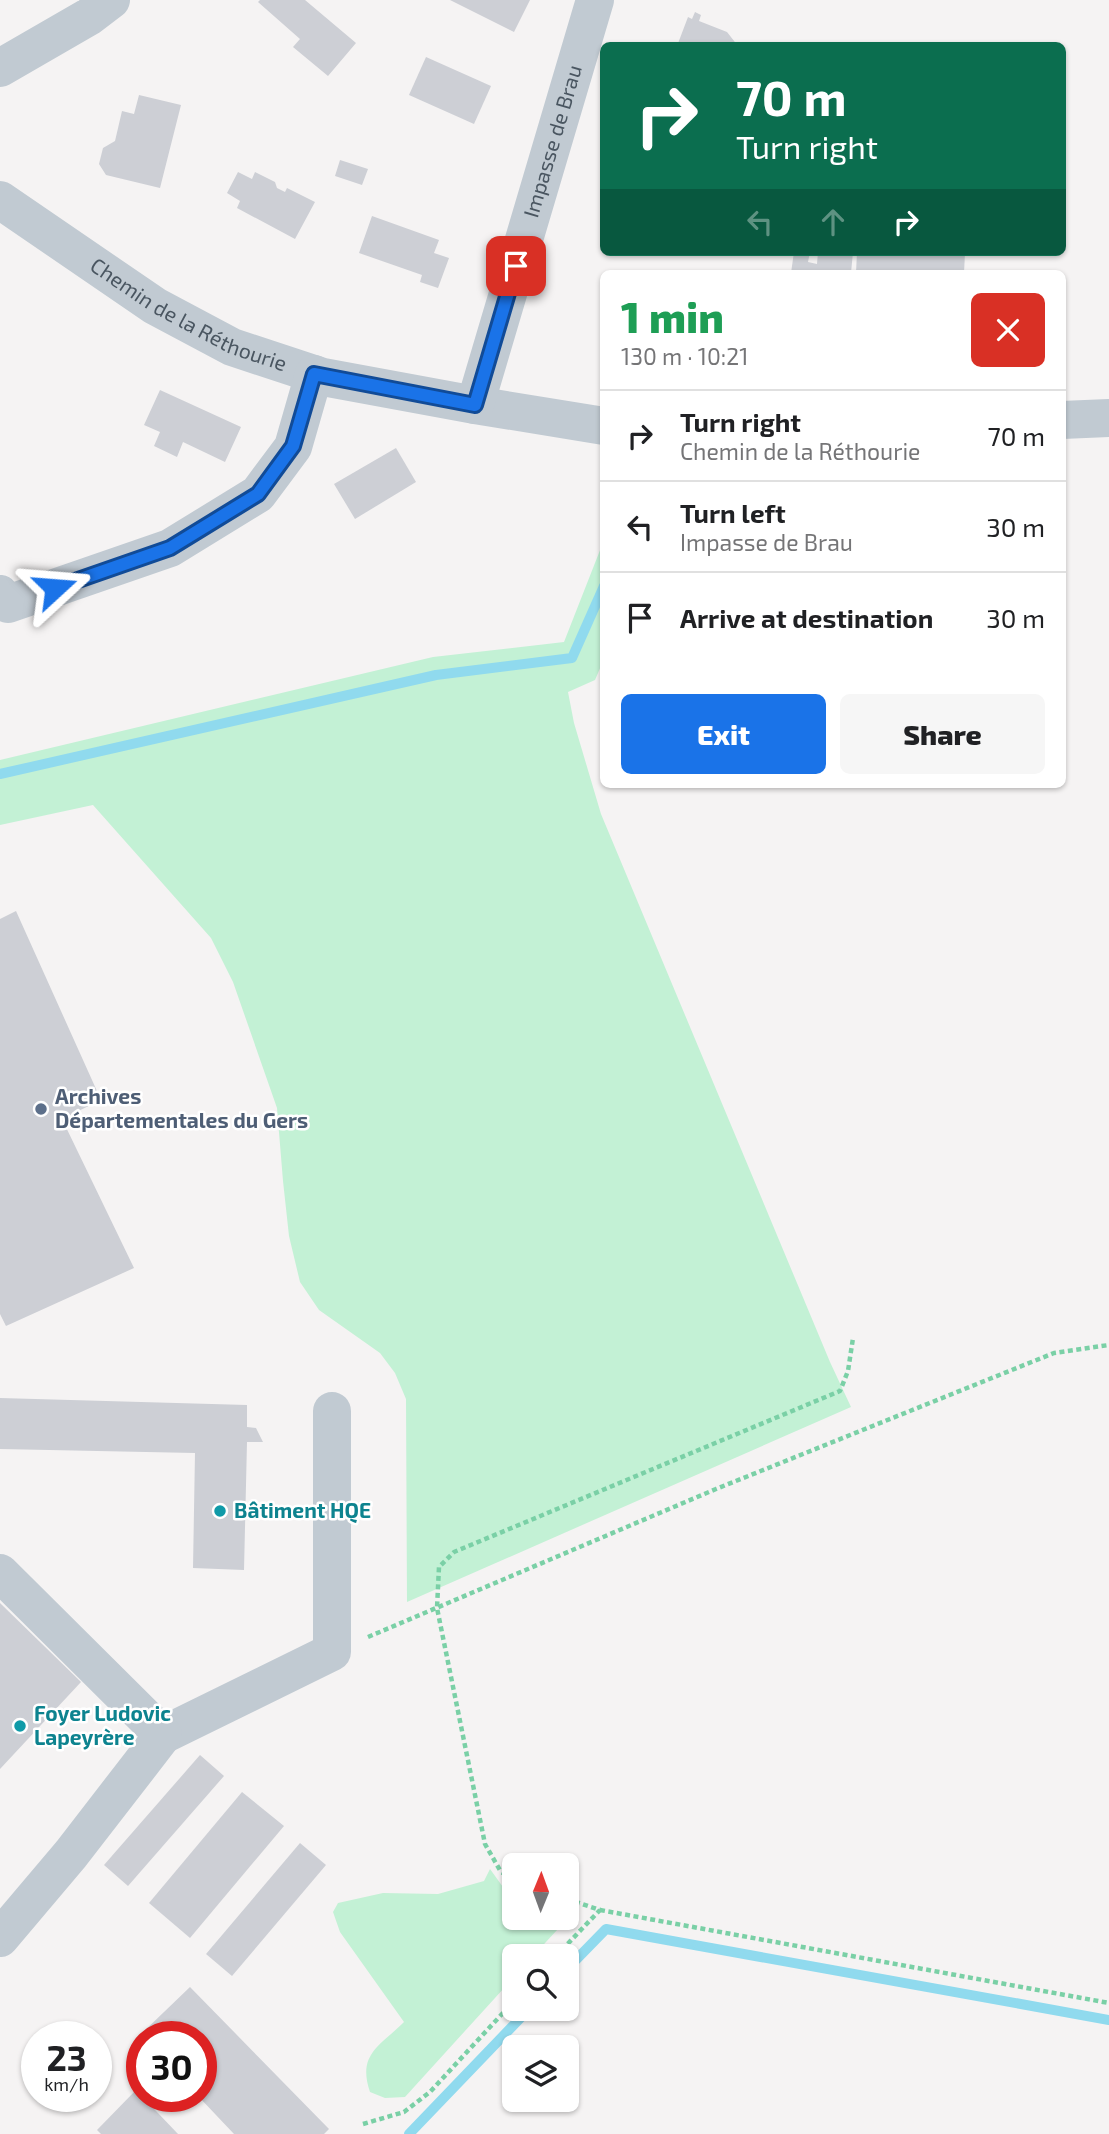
<!DOCTYPE html>
<meta charset="utf-8">
<style>
body{margin:0;font-family:"Exo 2",sans-serif;background:#f6f6f6;color:#202124;height:100vh;display:flex;flex-direction:column;font-size:26px;white-space:nowrap}
*{box-sizing:border-box;margin:0}
p{font-size:23px;color:#757577}
.icon{flex:none;width:38px;height:38px;fill:none;stroke:currentColor;stroke-width:2;stroke-linecap:round;stroke-linejoin:round}
.map{position:relative;flex:1;overflow:hidden}
.sheet{position:absolute;left:600px;top:270px;width:466px;height:518px;display:flex;flex-direction:column;background:#fff;border-radius:10px;box-shadow:0 2px 5px #0004}
.sheet>*{flex:none}
.hud{position:absolute;left:600px;top:42px;width:466px;height:214px;border-radius:10px;box-shadow:0 2px 5px #0004;background:#0b6e4f;color:#fff;overflow:hidden}
.needle{width:46px;rotate:1deg}
.controls{position:absolute;left:502px;top:1853px;display:grid;gap:14px}
.controls a{display:grid;place-items:center;width:77px;height:77px;border-radius:10px;background:#fff;box-shadow:0 2px 5px #0004;font-size:35px}
.speed{position:absolute;left:21px;top:2021px;display:flex;gap:14px;font-size:35px;font-weight:700;text-align:center}
.speed>*{display:grid;place-content:center;width:91px;height:91px;border-radius:50%;background:#fff;box-shadow:0 2px 5px #0004;line-height:1}
.speed small{font-size:18px;font-weight:400}
.speed .limit{border:10px solid #d22;background:#fff;color:#111}
.pin{position:absolute;display:grid;place-items:center;width:60px;height:60px;color:#fff;margin:-30px;border-radius:14px;box-shadow:0 4px 10px #0006}
.me{position:absolute;width:77px;margin:-38px;rotate:71deg;stroke-linejoin:round;filter:drop-shadow(0 0 5px #0008)}
.turn{display:flex;align-items:center;gap:24px;height:147px;padding:0 21px;font-size:32px}
.turn .icon{width:91px;height:91px;stroke-width:2.5}
.turn b{display:block;font-size:49px;line-height:60px}
.lanes{display:flex;align-items:center;height:66px;padding:0 21px;background:#0003;justify-content:center;gap:35px;direction:ltr}
.lanes .off{opacity:.35}
.round{display:grid;place-items:center;flex:none;width:74px;height:74px;border-radius:10px;background:#f6f6f6}
.overview{display:flex;align-items:center;justify-content:space-between;height:119px;padding:0 21px}
h1{font-size:42px;font-weight:800;line-height:52px;color:#1e9e55}
.button{display:flex;gap:14px;margin-top:auto;padding:14px 21px}
.button a{flex:1;height:80px;border-radius:10px;background:#1a73e8;color:#fff;font-size:28px;font-weight:800;line-height:80px;text-align:center}
.button a+a{background:#f6f6f6;color:#202124}
ul{padding:0;list-style:none}
li{display:flex;align-items:center;gap:21px;height:91px;padding:0 21px;border-top:2px solid #e0e0e0}
li div{flex:1}
li b{display:block;font-size:26px}
li em{font-style:normal}
.map>svg:first-child{display:block}
.green{fill:#c3f1d5}
.lines{fill:none;stroke-linecap:round;stroke-linejoin:round}
.stream{stroke:#90daee;stroke-width:10}
.building{fill:#cdcfd5}
.path{stroke:#7ad0a6;stroke-width:4.5;stroke-dasharray:5 3.5;stroke-linecap:butt}
.minor{stroke:#c1cad2;stroke-width:38}
.route-casing{stroke:#114b97;stroke-width:18}
.route{stroke:#1a73e8;stroke-width:12}
.service-dot{fill:#5c6f8a;stroke:#fff;stroke-width:2.5}
.culture-dot{fill:#0f9aa8;stroke:#fff;stroke-width:2.5}
.labels{text-anchor:middle;stroke-width:5;stroke-linejoin:round;paint-order:stroke}
.street-label{font-size:21px;fill:#4a5661;stroke:#fff}
.service-label{font-size:21px;font-weight:bold;fill:#4e5e75;stroke:#fff;text-anchor:start}
.culture-label{font-size:21px;font-weight:bold;fill:#0d838f;stroke:#fff;text-anchor:start}
</style>
<div class="map">
<svg width="1109" height="2134" viewBox="0 0 1109 2134">
<rect width="100%" height="100%" fill="#f5f3f3"/>
<g class="green">
<path d="M604,540V659L595,680L568,692L574,723L601,814L830,1362L851,1407L407,1602L406,1399L395,1373L380,1353L319,1310L300,1282L289,1236L283,1181L277,1108L233,982L211,938L93,805L0,825V760L433,657L564,642Z"/>
<path d="M490,1869L508,1894L514,1897V1918H560L558,1929L533,1956H514V1977L405,2097L385,2098L370,2092C357,2054 380,2046 404,2022L340,1932L333,1912L338,1903L383,1893L438,1894L484,1881Z"/>
</g>
<g class="lines">
<g class="stream">
<path d="M0,774L436,675L572,658L604,586"/>
<path d="M567,1969L606,1929L1109,2020"/>
<path d="M409,2134L529,2009"/>
</g>
</g>
<g class="building">
<path d="M260,0H305L356,43L328,76L293,47L300,39L258,2Z"/>
<path d="M450,0H530L514,32Z"/>
<path d="M695,12L701,15L699,21L727,32L738,46H677L688,17L692,19Z"/>
<path d="M426,57L491,86L474,124L409,95Z"/>
<path d="M139,95L181,105L160,188L106,175L99,164L103,148L115,141L122,111L134,114Z"/>
<path d="M340,160L368,169L362,185L335,176Z"/>
<path d="M238,172L252,179L255,172L275,182L277,188L285,192L287,188L315,202L295,239L237,208L240,201L227,193Z"/>
<path d="M372,216L439,240L434,253L449,258L438,288L420,282L422,275L359,253Z"/>
<path d="M794,252H810L808,262L817,264L818,252H853L851,273L816,271V273H791Z"/>
<path d="M857,252L965,253L964,273H856Z"/>
<path d="M160,390L241,427L225,462L183,442L177,457L154,446L160,432L144,425Z"/>
<path d="M396,448L416,482L355,519L334,484Z"/>
<path d="M16,911L101,1100L62,1119L134,1268L6,1326L0,1314V919Z"/>
<path d="M0,1398L247,1405V1427L256,1428L263,1442H247L244,1570L193,1568L195,1453L0,1449Z"/>
<path d="M0,1603L81,1682L0,1769Z"/>
<path d="M200,1755L224,1776L128,1886L104,1865Z"/>
<path d="M242,1792L284,1826L190,1938L149,1903Z"/>
<path d="M300,1843L326,1865L232,1976L206,1954Z"/>
<path d="M190,1987L329,2129L324,2134H234L198,2096H201V2037H138Z"/>
<path d="M136,2090L178,2134H101L97,2130Z"/>
</g>
<g class="lines">
<g class="path">
<path d="M368,1637L716,1489L1054,1353L1109,1345"/>
<path d="M514,1878L501,1872L485,1844L437,1608L439,1567L454,1552L840,1391L848,1371L853,1338"/>
<path d="M600,1910L1109,2003"/>
<path d="M556,1956L600,1910L567,1899"/>
<path d="M363,2124L404,2112L430,2092L514,2001"/>
</g>
<g class="minor">
<path d="M0,68L90,16L111,0"/>
<path id="s1" d="M0,200L155,306L232,347L323,377L475,405L604,426"/>
<path id="s2" d="M475,405L595,0"/>
<path d="M1062,420L1109,418"/>
<path d="M0,594L8,604L170,548L258,494L293,447L314,374"/>
<path d="M0,1573L163,1735L332,1652V1411"/>
<path d="M0,1938L71,1854L163,1735"/>
</g>
</g>
<g class="lines">
<defs>
<path id="route" d="M55,588L170,548L258,494L293,446L314,374L475,405L516,266"/>
</defs>
<use href="#route" class="route-casing"/>
<use href="#route" class="route"/>
</g>
<circle class="service-dot" cx="41" cy="1109" r="7"/>
<g class="culture-dot">
<circle cx="220" cy="1511" r="7"/>
<circle cx="20" cy="1726" r="7"/>
</g>
<g class="labels">
<g class="street-label">
<text dy="7" stroke="none"><textPath href="#s2" startOffset="275">Impasse de Brau</textPath></text>
<text dy="7" stroke="none"><textPath href="#s1" startOffset="222">Chemin de la Réthourie</textPath></text>
</g>
<g class="service-label">
<text x="55" y="1104">Archives<tspan x="55" dy="24">Départementales du Gers</tspan></text>
</g>
<g class="culture-label">
<text x="234" y="1518">Bâtiment HQE</text>
<text x="34" y="1721">Foyer Ludovic<tspan x="34" dy="24">Lapeyrère</tspan></text>
</g>
</g>
</svg>
<div class="controls">
<a><svg class="needle" viewBox="-14 -14 28 28"><path d="M0-13l5 13h-10z" fill="#e53935"/><path d="M0 13l5-13h-10z" fill="#757577"/></svg></a>
<a><svg class="icon" aria-label="search" viewBox="0 0 24 24"><circle cx="10" cy="10" r="6"/><path d="M15 15l6 6"/></svg></a>
<a><svg class="icon" aria-label="layers" viewBox="0 0 24 24"><path d="M12 4l9 5-9 5-9-5zM3 14l9 5 9-5"/></svg></a>
</div>
<div class="speed"><div>23<small>km/h</small></div><div class="limit">30</div></div>
<div class="pin" style="left:516px;top:266px;background:#d93025"><svg class="icon" aria-label="arrive" viewBox="0 0 24 24"><path d="M6 21V4h12l-3 4 3 4H6"/></svg></div>
<svg class="me" style="left:55px;top:588px" viewBox="-20 -20 40 40"><path d="M0-17L14 15 0 8-14 15z" fill="#1a73e8" stroke="#fff" stroke-width="4"/></svg>
<div class="hud">
<div class="turn"><svg class="icon" aria-label="right" viewBox="0 0 24 24"><path d="M7 20v-9h11M14 6l5 5-5 5"/></svg><div><b>70 m</b>Turn right</div></div>
<div class="lanes"><svg class="icon off" aria-label="left" viewBox="0 0 24 24"><path d="M17 20v-9H6M10 6l-5 5 5 5"/></svg><svg class="icon off" aria-label="ahead" viewBox="0 0 24 24"><path d="M12 20V5M6 11l6-6 6 6"/></svg><svg class="icon" aria-label="right" viewBox="0 0 24 24"><path d="M7 20v-9h11M14 6l5 5-5 5"/></svg></div>
</div>
<section class="sheet">
<div class="overview"><div><h1>1 min</h1><p>130 m · 10:21</p></div><a class="round" style="background:#d93025;color:#fff"><svg class="icon" aria-label="close" viewBox="0 0 24 24"><path d="M6 6l12 12M18 6L6 18"/></svg></a></div>
<ul>
<li><svg class="icon" aria-label="right" viewBox="0 0 24 24"><path d="M7 20v-9h11M14 6l5 5-5 5"/></svg><div><b>Turn right</b><p>Chemin de la Réthourie</p></div><em>70 m</em></li>
<li><svg class="icon" aria-label="left" viewBox="0 0 24 24"><path d="M17 20v-9H6M10 6l-5 5 5 5"/></svg><div><b>Turn left</b><p>Impasse de Brau</p></div><em>30 m</em></li>
<li><svg class="icon" aria-label="arrive" viewBox="0 0 24 24"><path d="M6 21V4h12l-3 4 3 4H6"/></svg><div><b>Arrive at destination</b></div><em>30 m</em></li>
</ul>
<div class="button"><a>Exit</a><a>Share</a></div>
</section>
</div>
